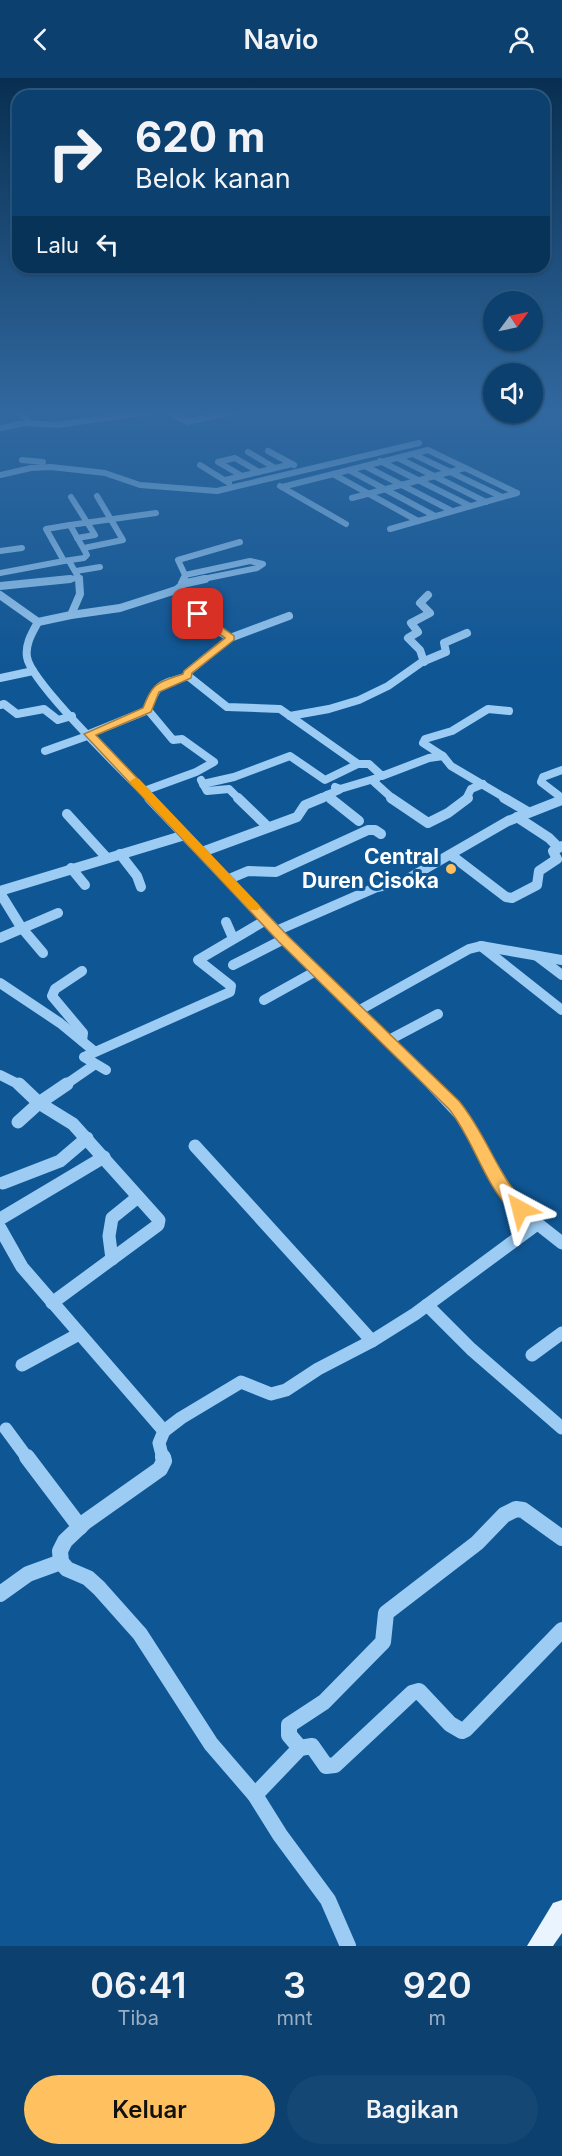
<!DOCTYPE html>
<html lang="id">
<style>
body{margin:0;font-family:Inter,sans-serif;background:#144774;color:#f1f3f6;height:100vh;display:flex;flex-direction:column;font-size:22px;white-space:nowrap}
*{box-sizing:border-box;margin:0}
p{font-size:20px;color:#9aafc3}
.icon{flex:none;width:33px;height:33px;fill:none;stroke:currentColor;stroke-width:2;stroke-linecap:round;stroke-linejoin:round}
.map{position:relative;height:1868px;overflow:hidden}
.drawer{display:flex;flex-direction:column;background:#0b406f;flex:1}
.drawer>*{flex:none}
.banner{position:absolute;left:12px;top:12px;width:538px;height:183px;border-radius:18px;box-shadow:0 2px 4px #0004,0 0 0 2px #2b5982;background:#0b406f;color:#f1f3f6;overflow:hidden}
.needle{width:39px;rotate:57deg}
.controls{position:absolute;left:483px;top:213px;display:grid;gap:12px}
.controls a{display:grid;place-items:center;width:60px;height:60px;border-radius:50%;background:#0b406f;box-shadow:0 2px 4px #0004,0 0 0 2px #2b5982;font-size:30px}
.pin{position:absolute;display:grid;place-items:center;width:51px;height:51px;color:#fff;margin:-26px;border-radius:12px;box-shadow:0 3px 9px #0006}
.me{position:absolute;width:66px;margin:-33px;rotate:322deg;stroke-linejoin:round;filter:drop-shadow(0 0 4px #0008)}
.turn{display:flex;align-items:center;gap:21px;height:126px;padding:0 24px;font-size:27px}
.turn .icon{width:78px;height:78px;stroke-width:2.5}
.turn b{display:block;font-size:42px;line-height:51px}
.then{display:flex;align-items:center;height:57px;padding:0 24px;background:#0003;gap:12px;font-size:22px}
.eta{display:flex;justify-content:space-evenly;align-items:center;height:102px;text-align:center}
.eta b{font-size:36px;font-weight:600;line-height:42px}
.action{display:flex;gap:12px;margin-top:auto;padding:12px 24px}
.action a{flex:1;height:69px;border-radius:36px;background:#ffc15f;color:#111;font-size:24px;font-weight:600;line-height:69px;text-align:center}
.action a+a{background:#144774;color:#f1f3f6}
header{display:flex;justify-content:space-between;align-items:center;height:78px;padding:0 24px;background:#0b406f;font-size:27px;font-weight:600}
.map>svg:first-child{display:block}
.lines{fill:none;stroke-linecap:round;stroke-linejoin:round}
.minor-far4{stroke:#9cccf4;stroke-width:6}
.minor-far3{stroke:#9cccf4;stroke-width:8}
.minor-far2{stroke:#9cccf4;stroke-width:10}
.minor-far1{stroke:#9cccf4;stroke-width:13}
.minor{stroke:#9cccf4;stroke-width:16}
.major{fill:#e9f4ff;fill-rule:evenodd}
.route{fill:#ffc15f;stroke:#a67d3e;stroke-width:1.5}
.slow{fill:#f59e0b}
.poi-dot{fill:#ffc15f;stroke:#0f5694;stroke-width:2}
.labels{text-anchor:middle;stroke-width:6;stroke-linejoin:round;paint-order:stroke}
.poi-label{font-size:21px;font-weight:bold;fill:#fff;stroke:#0f5694;text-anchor:end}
</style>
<header><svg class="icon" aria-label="back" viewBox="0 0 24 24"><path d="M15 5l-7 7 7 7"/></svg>Navio<svg class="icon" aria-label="person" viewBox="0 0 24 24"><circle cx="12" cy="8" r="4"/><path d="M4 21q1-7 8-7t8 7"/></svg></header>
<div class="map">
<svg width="562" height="1868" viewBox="0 0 562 1868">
<rect width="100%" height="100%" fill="#0f5694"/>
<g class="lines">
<g class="minor-far4">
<path d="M18,334L27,341L25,345"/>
<path d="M168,334L187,344L233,334"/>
<path d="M0,350L25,345L57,347L148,334"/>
<path d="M268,373L294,387"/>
<path d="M248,374L275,390"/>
<path d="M413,376L502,419"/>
<path d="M398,380L486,424"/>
<path d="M22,382L43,384"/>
<path d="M380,383L470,428"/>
<path d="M200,387L229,405"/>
<path d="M365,388L452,433"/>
<path d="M349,392L435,438"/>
<path d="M333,396L418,443"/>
<path d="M0,397L31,390L51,389L105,395L140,407L217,413L419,365"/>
<path d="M242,398L218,384L235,380L259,394"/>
<path d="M225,402L292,386"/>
<path d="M280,408L346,446"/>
<path d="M282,409L428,372L517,415"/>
<path d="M71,419L95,457L77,460"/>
<path d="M352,420L465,390"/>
<path d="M70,447L87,477L84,480L64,483L46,451Z"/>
<path d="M70,447L156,435"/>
<path d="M390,451L517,415"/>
<path d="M84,470L123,462L97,418"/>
<path d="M0,473L22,470"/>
<path d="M69,483L80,502"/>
<path d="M76,493L100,489"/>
<path d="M0,495L64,483"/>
<path d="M185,497L250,483L263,486L257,490L198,502"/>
<path d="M55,502L80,500"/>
<path d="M183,502L185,497L178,482L240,464"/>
</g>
<g class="minor-far3">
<path d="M182,506L205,501"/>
<path d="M0,508L70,501"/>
<path d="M0,517L38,544C32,555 25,566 27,579C30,604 127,697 150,721"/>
<path d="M71,537L120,530L176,512L181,508L184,501"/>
<path d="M38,544L71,537L80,516L79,501"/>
<path d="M230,560L289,538"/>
<path d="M424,584L420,572L408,560L418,554L411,545L430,535L420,525L428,517"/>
<path d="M188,598L227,629L280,631L358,686H369L382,698L429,680L443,678L423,665L425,661L452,653L488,631L509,633"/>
<path d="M0,600L33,593"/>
<path d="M0,627L4,626L17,636L44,631L58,642L72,638"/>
<path d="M290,638L329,631L359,622L388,608L422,584L446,574L444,565L467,555"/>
<path d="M89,656L148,632C158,603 160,607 188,598L187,595L230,560L211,548L187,521L174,513"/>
<path d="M45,673L90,657"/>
<path d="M443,678L451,688L507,721"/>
<path d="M562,692L543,699L541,704L562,720"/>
<path d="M201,702L207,713L229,711L239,721"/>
<path d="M372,702L393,721"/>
<path d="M203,706L234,699L290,678L325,702L358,686"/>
<path d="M335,709L340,711L377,700"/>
<path d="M144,713L196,694L214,684L182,661L173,662L148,632"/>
<path d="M327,717L332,721"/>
<path d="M318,721L339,712"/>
<path d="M466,721L471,711L483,706"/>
</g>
<g class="minor-far2">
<path d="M149,720L284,861L434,1007"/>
<path d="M238,720L267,748"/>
<path d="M330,720L359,743"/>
<path d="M391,720L428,745L448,735L468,720"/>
<path d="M504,720L528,734"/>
<path d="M67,736L107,780"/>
<path d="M517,739L549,760L558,769"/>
<path d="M202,774L297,739L305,727L322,720"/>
<path d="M120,776L137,798L141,809"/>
<path d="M451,777L506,819L512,820L537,807L539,793L557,781L553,773L562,768"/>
<path d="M71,790L85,807"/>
<path d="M229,801L248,793L276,794L368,752H375L381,756"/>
<path d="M0,813L185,757"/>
<path d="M0,815L21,849L43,875"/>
<path d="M226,844L233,860"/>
<path d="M276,853L377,809L404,803L508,743L562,722"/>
<path d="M0,860L58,835"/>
<path d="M481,868L562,932"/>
<path d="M537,878L562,897"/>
<path d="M233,887L284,861"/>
<path d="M82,893L55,911L52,918L83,955L82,963"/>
<path d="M0,905L60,945L94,973"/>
<path d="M264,922L316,893"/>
<path d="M358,933L469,871L481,868L562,882"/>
<path d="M389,962L438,936"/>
<path d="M106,992L84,979L230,914L231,908L198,882L266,842"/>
<path d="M0,997L20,1007"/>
<path d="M65,1007L94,987"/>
</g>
<g class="minor-far1">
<path d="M19,1006L39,1025L73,1046L159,1142L158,1147L52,1225"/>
<path d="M432,1006L461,1037L508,1116L529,1139L562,1165"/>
<path d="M18,1044L39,1025L67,1006"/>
<path d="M195,1068L372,1263"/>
<path d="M3,1105L60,1083L87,1060"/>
<path d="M0,1141L104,1079"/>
<path d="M0,1150L22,1189L164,1353L181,1340L241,1304L271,1316L286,1312L318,1291L372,1263L415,1236L537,1146"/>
<path d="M112,1181L109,1158L112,1140L138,1119"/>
<path d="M427,1227L471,1271L562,1350"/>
<path d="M532,1277L562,1255"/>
<path d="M22,1287L79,1256"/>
<path d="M6,1351L28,1381"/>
<path d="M163,1381L159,1365L164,1353"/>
</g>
<g class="minor">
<path d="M27,1379L80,1449"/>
<path d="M163,1379L164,1383L160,1391L85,1444L65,1463L60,1473L61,1484L67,1491L88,1500L99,1510L140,1556L211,1666L255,1717L280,1757L328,1822L348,1868"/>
<path d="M0,1516L28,1496L61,1484"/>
<path d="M300,1670L289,1657V1647L324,1624L383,1564L386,1535L477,1465L504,1437L516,1431L523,1432L562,1460"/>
<path d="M255,1717L300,1670L312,1668L326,1688L335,1687L412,1615L419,1613L450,1646L462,1653L466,1651L562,1552"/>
</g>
<path class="major" d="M562,1822V1855L553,1868H527L553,1825Z"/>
</g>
<linearGradient id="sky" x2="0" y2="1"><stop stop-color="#082f51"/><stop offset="0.56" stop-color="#31689f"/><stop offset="1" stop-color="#31689f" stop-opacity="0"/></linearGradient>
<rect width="562" height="596" fill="url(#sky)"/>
<path class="route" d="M195,534H201L234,558V562L192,595L191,600L159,614L151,634L96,657L288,858L459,1023C479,1047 490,1075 506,1101C512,1111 523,1120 528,1131L526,1136C521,1138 517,1138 513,1134C484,1107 474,1062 449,1031L279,864L84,656L143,630C153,604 157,605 183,596L184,593L225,560L195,538Z"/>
<path class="slow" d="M135,700L139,701L258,826L260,829L258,832H250L131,706L130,703Z"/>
<circle class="poi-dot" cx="451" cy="791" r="6"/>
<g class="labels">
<g class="poi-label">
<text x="439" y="786">Central<tspan x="439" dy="24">Duren Cisoka</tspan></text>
</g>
</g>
</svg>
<div class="controls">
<a><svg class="needle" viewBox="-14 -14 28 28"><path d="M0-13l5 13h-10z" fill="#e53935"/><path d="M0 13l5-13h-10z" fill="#9aafc3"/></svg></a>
<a><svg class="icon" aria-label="sound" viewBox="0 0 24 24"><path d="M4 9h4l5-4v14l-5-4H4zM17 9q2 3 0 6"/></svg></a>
</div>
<div class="pin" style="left:198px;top:536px;background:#d93025"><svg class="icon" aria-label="arrive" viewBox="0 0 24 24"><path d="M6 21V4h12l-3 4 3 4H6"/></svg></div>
<svg class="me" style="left:520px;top:1131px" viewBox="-20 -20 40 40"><path d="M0-17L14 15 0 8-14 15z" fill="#ffc15f" stroke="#fff" stroke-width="4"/></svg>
<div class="banner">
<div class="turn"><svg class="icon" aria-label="right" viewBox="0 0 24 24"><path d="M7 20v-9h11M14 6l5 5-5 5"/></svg><div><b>620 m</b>Belok kanan</div></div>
<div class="then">Lalu<svg class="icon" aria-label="left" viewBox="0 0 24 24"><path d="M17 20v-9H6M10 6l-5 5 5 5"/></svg></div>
</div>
</div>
<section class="drawer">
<div class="eta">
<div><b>06:41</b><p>Tiba</p></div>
<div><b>3</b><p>mnt</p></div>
<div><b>920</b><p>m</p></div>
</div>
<div class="action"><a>Keluar</a><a>Bagikan</a></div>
</section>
